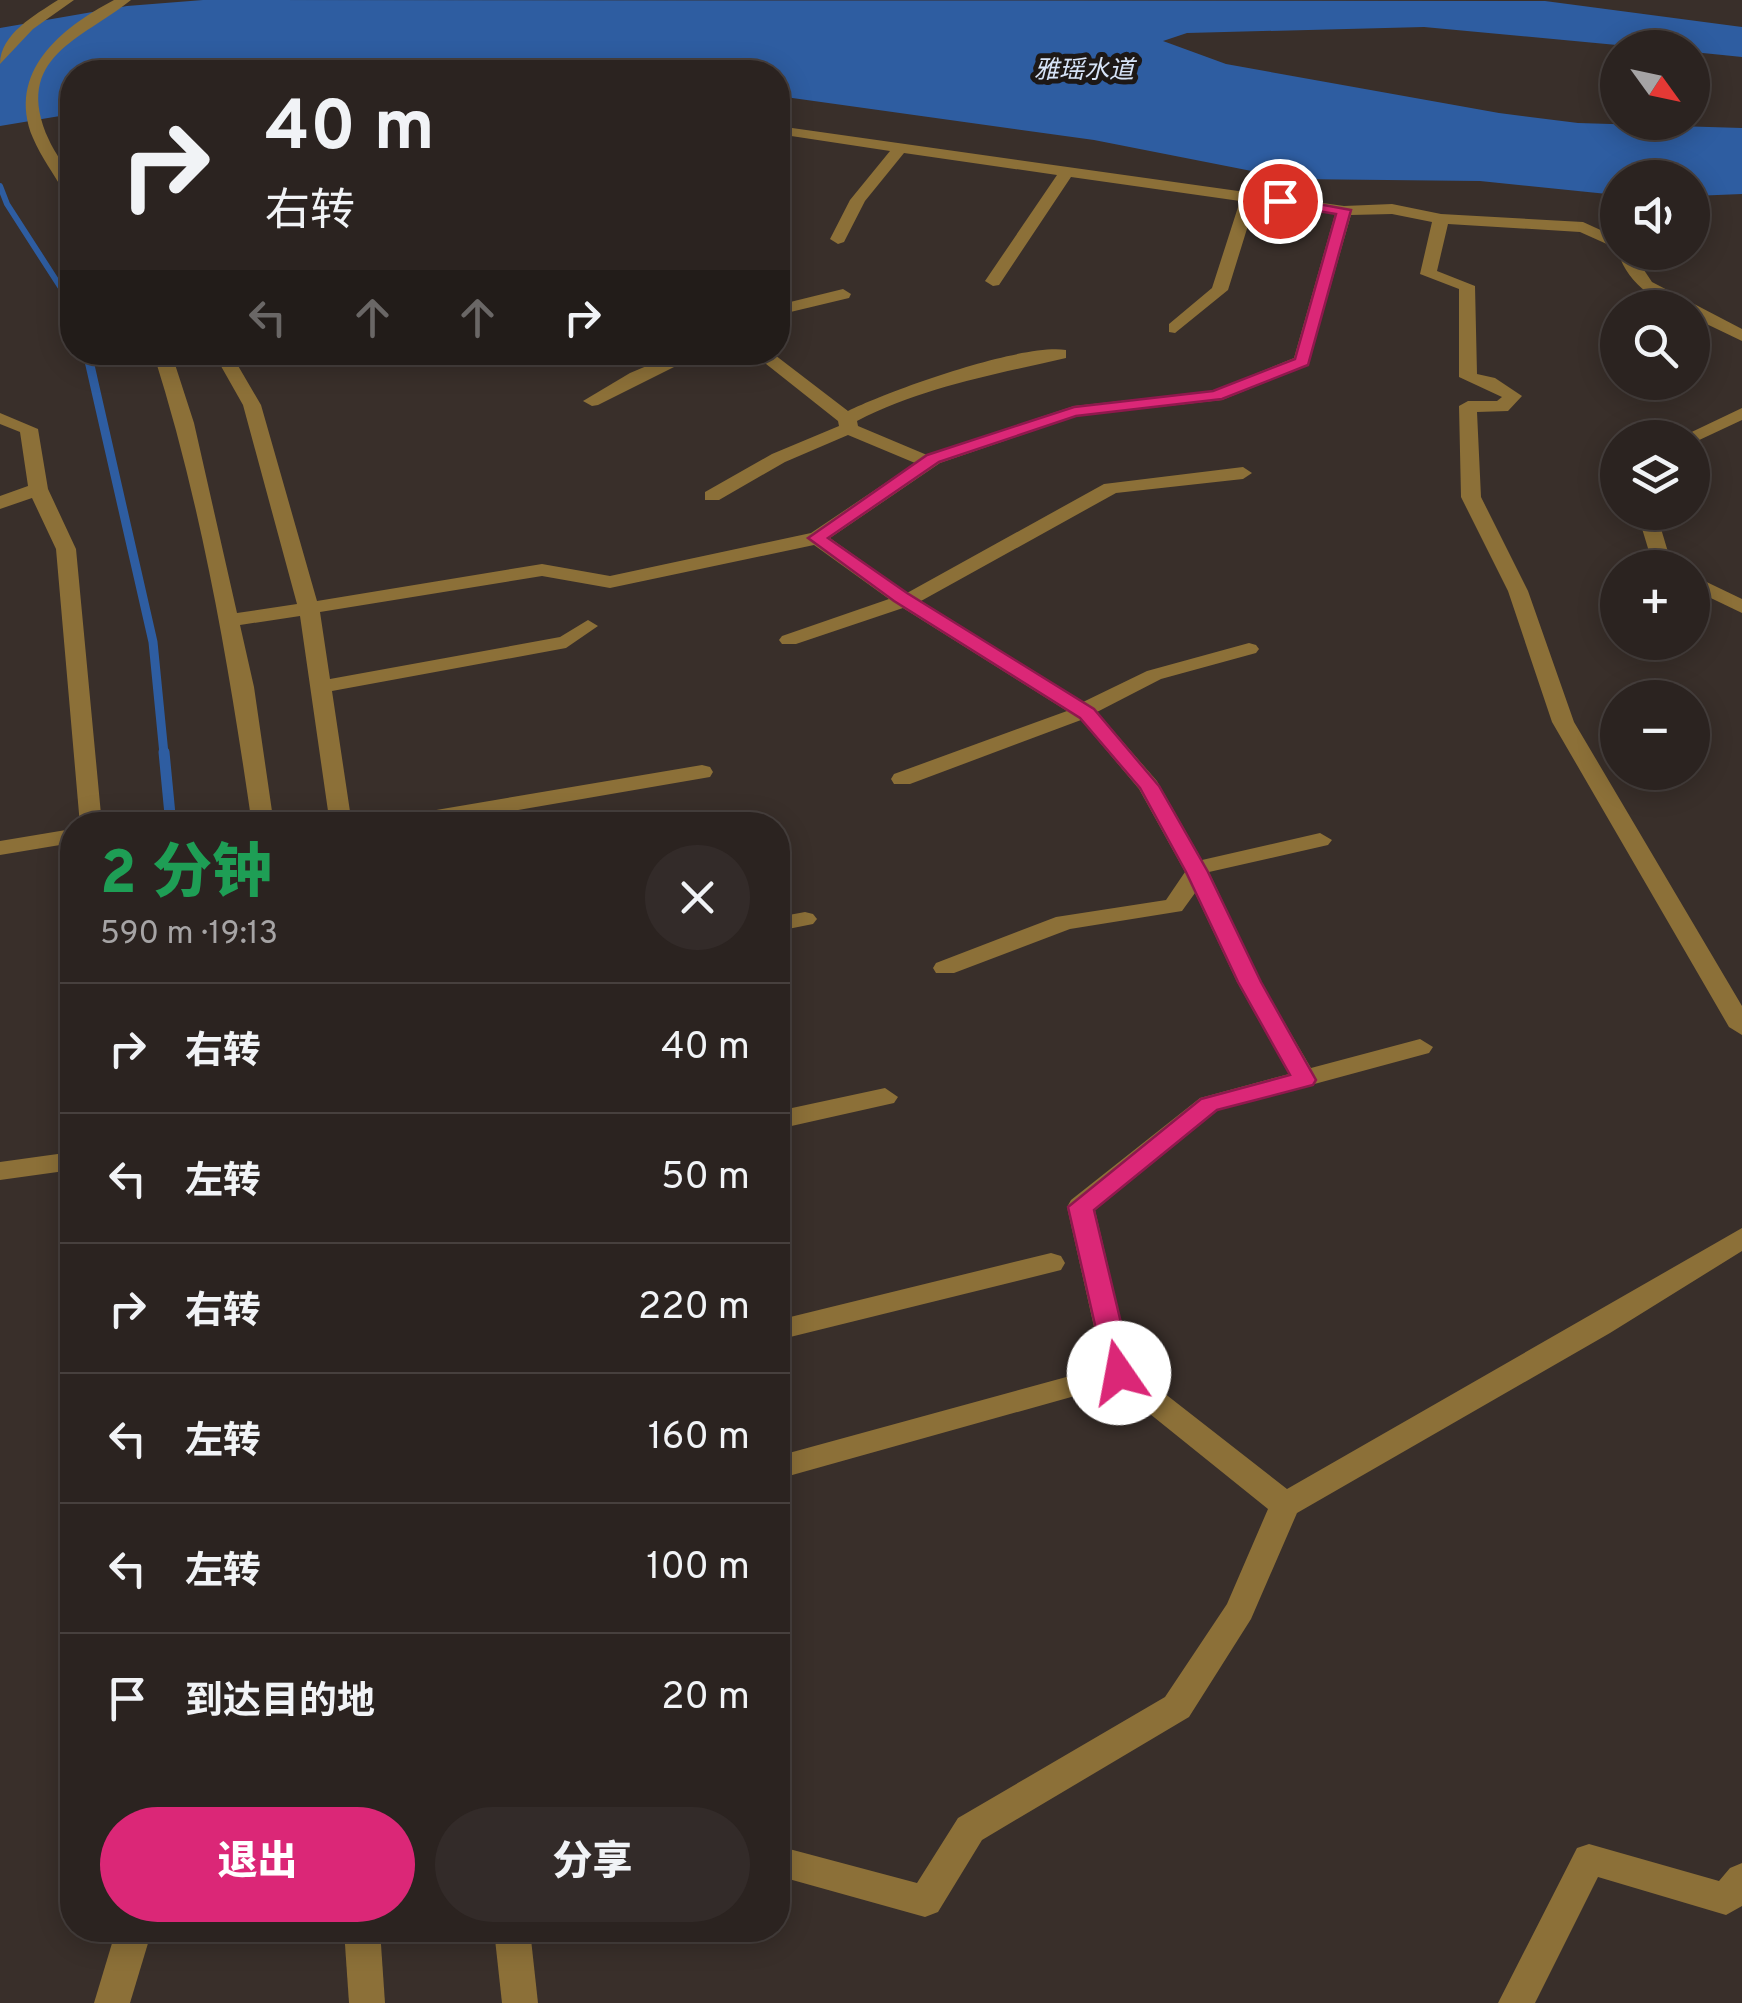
<!DOCTYPE html>
<html lang="zh">
<meta charset="utf-8">
<style>
body{margin:0;font-family:Overpass,"Noto Sans SC",sans-serif;background:#332b29;color:#f1f3f6;height:100vh;display:flex;flex-direction:column;font-size:38px;white-space:nowrap}
*{box-sizing:border-box;margin:0}
p{font-size:32px;color:#a6a4a5}
.icon{flex:none;width:55px;height:55px;fill:none;stroke:currentColor;stroke-width:2;stroke-linecap:round;stroke-linejoin:round}
.map{position:relative;flex:1;overflow:hidden}
.side{position:absolute;left:60px;top:812px;width:730px;height:1130px;display:flex;flex-direction:column;background:#2b2320;border-radius:40px;box-shadow:0 5px 25px #0003,0 0 0 2px #47403e}
.side>*{flex:none}
.hud{position:absolute;left:60px;top:60px;width:730px;height:305px;border-radius:40px;box-shadow:0 5px 25px #0003,0 0 0 2px #47403e;background:#2b2320;color:#f1f3f6;overflow:hidden}
.needle{width:65px;rotate:123deg}
.fabs{position:absolute;left:1600px;top:30px;display:grid;gap:20px}
.fabs a{display:grid;place-items:center;width:110px;height:110px;border-radius:50%;background:#2b2320;box-shadow:0 5px 25px #0003,0 0 0 2px #47403e;font-size:50px}
.pin{position:absolute;display:grid;place-items:center;width:85px;height:85px;color:#fff;margin:-42px;border:5px solid #fff;border-radius:50%;box-shadow:0 2px 10px #0007}
.me{position:absolute;width:110px;margin:-55px;rotate:348deg;stroke-linejoin:round;filter:drop-shadow(0 0 8px #0008)}
.turn{display:flex;align-items:center;gap:35px;height:210px;padding:0 40px;font-size:45px}
.turn .icon{width:130px;height:130px;stroke-width:2.5}
.turn b{display:block;font-size:70px;line-height:85px}
.lanes{display:flex;align-items:center;height:95px;padding:0 40px;background:#0003;justify-content:center;gap:50px;direction:ltr}
.lanes .off{opacity:.35}
.round{display:grid;place-items:center;flex:none;width:105px;height:105px;border-radius:52px;background:#332b29}
.head{display:flex;align-items:center;justify-content:space-between;height:170px;padding:0 40px}
h1{font-size:60px;font-weight:800;line-height:75px;color:#1e9e55}
.cta{display:flex;gap:20px;margin-top:auto;padding:20px 40px}
.cta a{flex:1;height:115px;border-radius:60px;background:#db2777;color:#fff;font-size:40px;font-weight:800;line-height:115px;text-align:center}
.cta a+a{background:#332b29;color:#f1f3f6}
ul{padding:0;list-style:none}
li{display:flex;align-items:center;gap:30px;height:130px;padding:0 40px;border-top:2px solid #47403e}
li div{flex:1}
li b{display:block;font-size:38px}
li em{font-style:normal}
.map>svg:first-child{display:block}
.water{fill:#2e5da1}
.lines{fill:none;stroke-linecap:round;stroke-linejoin:round}
.stream-far2{stroke:#2e5da1;stroke-width:6}
.stream-far1{stroke:#2e5da1;stroke-width:9}
.stream{stroke:#2e5da1;stroke-width:11}
.minor{fill:#8c7038;fill-rule:evenodd}
.route{fill:#db2777;stroke:#8e194d;stroke-width:2.5}
.labels{text-anchor:middle;stroke-width:10;stroke-linejoin:round;paint-order:stroke}
.far-water-label{font-size:25px;font-style:italic;fill:#d7e4f8;stroke:#1d1816}
</style>
<div class="map">
<svg width="1742" height="2003" viewBox="0 0 1742 2003">
<rect width="100%" height="100%" fill="#392f2a"/>
<path class="water" d="M203,0L1545,1L1742,27V57L1693,52L1692,48L1638,47L1424,27L1187,33L1163,41L1226,64L1499,113L1578,123L1742,128V194L1693,196L1692,178H1618L1617,195L1480,181L1292,179L1094,140L778,96V72H72V114L0,126V28L127,6Z"/>
<g class="lines">
<path class="stream-far2" d="M0,186L7,204L72,305"/>
<path class="stream-far1" d="M87,352L153,642L164,754"/>
<path class="stream" d="M164,752L171,825"/>
<g class="minor">
<path d="M58,0H74L33,29L0,64C0,34 35,15 58,0Z"/>
<path d="M114,0H131C83,39 11,57 49,140C58,160 74,174 72,197L64,192C54,174 41,157 33,138C6,72 61,28 114,0Z"/>
<path d="M778,126L1344,206L1392,204L1441,214L1583,222L1618,238V249L1580,232L1448,224L1437,271L1475,286L1477,374L1495,378L1522,396L1508,411L1477,412L1481,497L1528,591L1574,722L1742,1006V1035L1729,1027L1552,722L1508,591L1461,497L1459,406L1468,401H1497L1502,397L1459,377V289L1420,274L1432,222L1392,214L1351,215L1308,365L1222,400L1077,416L940,463L830,538L907,593L1104,484L1243,467L1252,473L1243,479L1116,493L921,601L1083,702L1147,671L1249,643L1256,645L1259,649L1256,653L1161,679L1097,712L1157,781L1202,860L1320,833L1332,840L1328,845L1209,872L1261,982L1311,1068L1420,1039L1433,1047L1429,1053L1218,1110L1095,1210L1132,1368L1287,1489L1742,1228V1251L1610,1333L1297,1513L1251,1619L1189,1717L982,1840L938,1912L925,1917L778,1876V1846L917,1883L958,1818L1165,1697L1227,1604L1268,1509L1114,1385L778,1479V1456L1103,1367L1067,1207L1071,1200L1200,1098L1289,1074L1237,982L1195,893L1182,911L1070,929L954,973H936L933,968L936,963L1056,917L1166,900L1185,872L1139,789L1081,720L910,784H894L891,779L894,774L1067,711L903,608L796,644H782L779,640L782,636L889,599L814,545L610,588L542,576L320,612L330,679L560,637L588,620L598,626L566,648L332,691L352,825H330L300,616L240,625L254,687L274,825H252C229,666 202,506 153,352H171L194,423L237,613L297,604L243,405L213,352H230L261,405L317,601L542,564L610,576L811,533L915,463L848,435L785,462L719,500H705V492L772,454L839,426L838,421L751,352H771L848,411C890,390 1022,343 1066,350V358C993,375 924,387 857,421L858,426L927,455L1074,406L1213,391L1294,358L1335,214L1255,203L1228,290L1175,333L1169,332V324L1212,288L1240,201L1071,177L999,285L993,286L985,281L1057,175L904,153L865,201L844,242L838,244L830,239L850,200L890,151L778,134Z"/>
<path d="M1618,250L1632,252L1652,282L1742,329V341L1692,317V308C1659,308 1624,281 1618,250Z"/>
<path d="M843,289L851,294L849,298L778,315V305Z"/>
<path d="M680,352H704L598,405L592,406L583,401L630,373Z"/>
<path d="M1742,408V420L1695,442L1692,438H1679Z"/>
<path d="M0,413L38,429L48,489L76,549L102,825H80L56,549L32,498L0,509V496L28,486L20,432L0,424Z"/>
<path d="M1637,512H1656L1671,562L1677,568H1654Z"/>
<path d="M1692,575L1742,599V613L1692,589Z"/>
<path d="M702,765L710,767L713,772L710,777L430,825H378L389,818Z"/>
<path d="M72,829V843L0,855V841Z"/>
<path d="M805,912L813,914L817,919L813,924L778,931V917Z"/>
<path d="M885,1088L898,1097L894,1103L778,1129V1111Z"/>
<path d="M72,1152V1170L0,1180V1162Z"/>
<path d="M1051,1253L1061,1256L1065,1263L1061,1270L778,1340V1320Z"/>
<path d="M1589,1844L1719,1881L1730,1868L1742,1863V1906L1726,1915L1598,1877L1535,2003H1498L1577,1848Z"/>
<path d="M116,1930H152L130,2003H94Z"/>
<path d="M344,1930H380L385,2003H349Z"/>
<path d="M494,1930H530L538,2003H502Z"/>
</g>
</g>
<path class="route" d="M1280,197L1351,210L1308,365L1222,399L1076,416L939,462L828,538L907,593L1094,709L1159,786L1208,872L1261,982L1316,1080L1313,1085L1217,1110L1094,1210L1133,1373L1129,1380H1110L1106,1373L1068,1207L1201,1099L1290,1075L1238,982L1186,872L1140,788L1080,718L894,601L808,538L927,455L1074,407L1213,391L1295,359L1336,214L1275,204V198Z"/>
<g class="labels">
<g class="far-water-label">
<text x="1084" y="78">雅瑶水道</text>
</g>
</g>
</svg>
<div class="fabs">
<a><svg class="needle" viewBox="-14 -14 28 28"><path d="M0-13l5 13h-10z" fill="#e53935"/><path d="M0 13l5-13h-10z" fill="#a6a4a5"/></svg></a>
<a><svg class="icon" aria-label="sound" viewBox="0 0 24 24"><path d="M4 9h4l5-4v14l-5-4H4zM17 9q2 3 0 6"/></svg></a>
<a><svg class="icon" aria-label="search" viewBox="0 0 24 24"><circle cx="10" cy="10" r="6"/><path d="M15 15l6 6"/></svg></a>
<a><svg class="icon" aria-label="layers" viewBox="0 0 24 24"><path d="M12 4l9 5-9 5-9-5zM3 14l9 5 9-5"/></svg></a>
<a>+</a>
<a>−</a>
</div>
<div class="pin" style="left:1280px;top:201px;background:#d93025"><svg class="icon" aria-label="arrive" viewBox="0 0 24 24"><path d="M6 21V4h12l-3 4 3 4H6"/></svg></div>
<svg class="me" style="left:1119px;top:1373px" viewBox="-20 -20 40 40"><circle r="19" fill="#fff"/><path d="M0-13L10 11 0 6-10 11z" fill="#db2777"/></svg>
<div class="hud">
<div class="turn"><svg class="icon" aria-label="right" viewBox="0 0 24 24"><path d="M7 20v-9h11M14 6l5 5-5 5"/></svg><div><b>40 m</b>右转</div></div>
<div class="lanes"><svg class="icon off" aria-label="left" viewBox="0 0 24 24"><path d="M17 20v-9H6M10 6l-5 5 5 5"/></svg><svg class="icon off" aria-label="ahead" viewBox="0 0 24 24"><path d="M12 20V5M6 11l6-6 6 6"/></svg><svg class="icon off" aria-label="ahead" viewBox="0 0 24 24"><path d="M12 20V5M6 11l6-6 6 6"/></svg><svg class="icon" aria-label="right" viewBox="0 0 24 24"><path d="M7 20v-9h11M14 6l5 5-5 5"/></svg></div>
</div>
<section class="side">
<div class="head"><div><h1>2 分钟</h1><p>590 m · 19:13</p></div><a class="round"><svg class="icon" aria-label="close" viewBox="0 0 24 24"><path d="M6 6l12 12M18 6L6 18"/></svg></a></div>
<ul>
<li><svg class="icon" aria-label="right" viewBox="0 0 24 24"><path d="M7 20v-9h11M14 6l5 5-5 5"/></svg><div><b>右转</b></div><em>40 m</em></li>
<li><svg class="icon" aria-label="left" viewBox="0 0 24 24"><path d="M17 20v-9H6M10 6l-5 5 5 5"/></svg><div><b>左转</b></div><em>50 m</em></li>
<li><svg class="icon" aria-label="right" viewBox="0 0 24 24"><path d="M7 20v-9h11M14 6l5 5-5 5"/></svg><div><b>右转</b></div><em>220 m</em></li>
<li><svg class="icon" aria-label="left" viewBox="0 0 24 24"><path d="M17 20v-9H6M10 6l-5 5 5 5"/></svg><div><b>左转</b></div><em>160 m</em></li>
<li><svg class="icon" aria-label="left" viewBox="0 0 24 24"><path d="M17 20v-9H6M10 6l-5 5 5 5"/></svg><div><b>左转</b></div><em>100 m</em></li>
<li><svg class="icon" aria-label="arrive" viewBox="0 0 24 24"><path d="M6 21V4h12l-3 4 3 4H6"/></svg><div><b>到达目的地</b></div><em>20 m</em></li>
</ul>
<div class="cta"><a>退出</a><a>分享</a></div>
</section>
</div>
